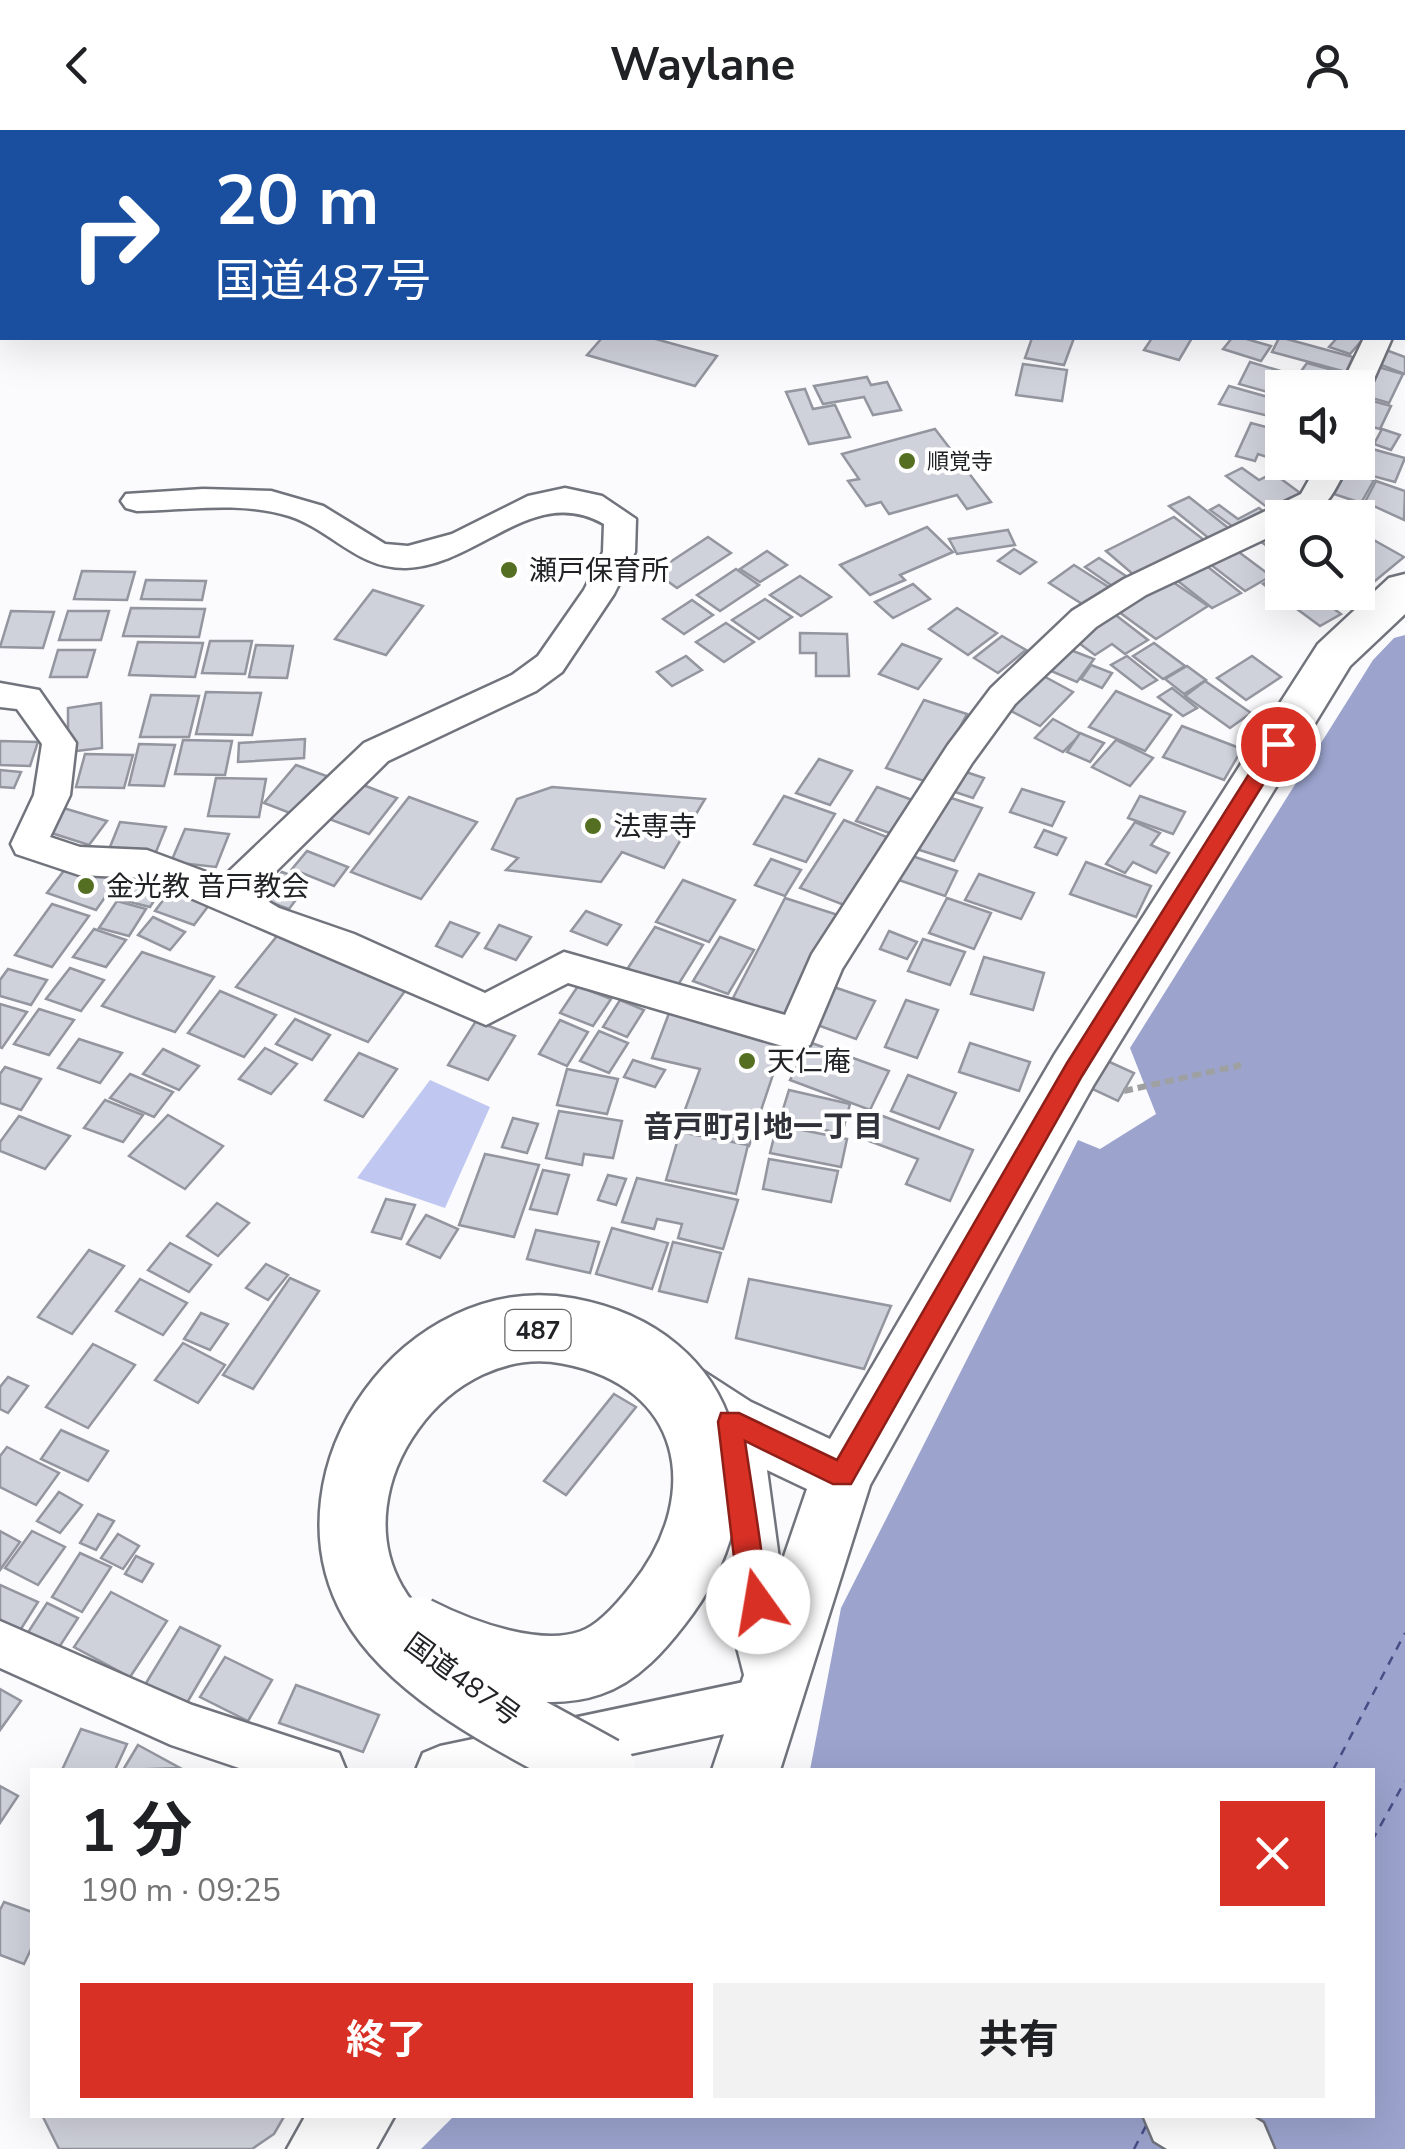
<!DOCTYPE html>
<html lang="ja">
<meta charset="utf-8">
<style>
body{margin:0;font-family:"Nunito Sans","Noto Sans JP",sans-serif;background:#f2f2f2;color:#202124;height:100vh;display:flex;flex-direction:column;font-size:38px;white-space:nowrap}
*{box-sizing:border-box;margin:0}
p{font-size:32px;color:#757577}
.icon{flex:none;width:55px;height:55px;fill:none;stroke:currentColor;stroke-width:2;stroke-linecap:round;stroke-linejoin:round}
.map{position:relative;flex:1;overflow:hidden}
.details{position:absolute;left:30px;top:1638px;width:1345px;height:350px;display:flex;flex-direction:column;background:#fff;border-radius:0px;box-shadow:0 10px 40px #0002}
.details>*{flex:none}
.guide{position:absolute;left:0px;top:0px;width:1405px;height:210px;box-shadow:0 10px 40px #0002;background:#1a4fa0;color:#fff;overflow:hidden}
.buttons{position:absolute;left:1265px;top:240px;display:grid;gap:20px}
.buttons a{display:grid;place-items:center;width:110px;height:110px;border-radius:0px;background:#fff;box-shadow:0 10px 40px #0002;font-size:50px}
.pin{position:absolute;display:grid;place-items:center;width:85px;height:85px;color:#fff;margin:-42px;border:5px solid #fff;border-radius:50%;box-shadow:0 2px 10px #0007}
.me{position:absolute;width:110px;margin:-55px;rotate:347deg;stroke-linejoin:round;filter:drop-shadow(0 0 8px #0008)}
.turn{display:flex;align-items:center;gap:35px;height:210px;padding:0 50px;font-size:45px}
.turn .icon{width:130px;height:130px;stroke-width:2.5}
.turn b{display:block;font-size:70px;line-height:85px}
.round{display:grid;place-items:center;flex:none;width:105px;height:105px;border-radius:0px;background:#f2f2f2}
.summary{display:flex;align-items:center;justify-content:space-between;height:170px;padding:0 50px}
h1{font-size:60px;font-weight:700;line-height:75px}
.primary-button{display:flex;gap:20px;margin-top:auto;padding:20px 50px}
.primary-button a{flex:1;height:115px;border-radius:0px;background:#d93025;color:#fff;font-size:40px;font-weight:700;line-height:115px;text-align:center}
.primary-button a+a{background:#f2f2f2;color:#202124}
header{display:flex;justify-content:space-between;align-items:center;height:130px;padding:0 50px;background:#fff;font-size:45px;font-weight:700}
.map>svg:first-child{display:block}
.green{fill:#c0c8f1}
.water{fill:#9ca4ce}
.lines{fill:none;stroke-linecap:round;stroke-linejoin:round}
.ferry{stroke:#474e86;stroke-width:2.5;stroke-dasharray:9 8;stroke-linecap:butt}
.building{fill:#cfd1db;stroke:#93959f;stroke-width:2.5}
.minor-casing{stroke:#72747d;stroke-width:5}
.trunk-casing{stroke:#72747d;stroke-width:5}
.path{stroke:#9fa0a2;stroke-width:6;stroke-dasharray:9 5;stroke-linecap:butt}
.minor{fill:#fff;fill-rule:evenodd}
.trunk{fill:#fff;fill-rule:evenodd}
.trunk-bridge-casing{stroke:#72747d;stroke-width:71;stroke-linecap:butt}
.trunk-bridge{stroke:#fff;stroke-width:66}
.route{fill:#d93025;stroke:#8d1f18;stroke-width:2.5}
.poi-dot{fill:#546f21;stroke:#fff;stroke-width:4}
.labels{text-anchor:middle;stroke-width:8;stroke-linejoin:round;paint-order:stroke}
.far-poi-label{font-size:22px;fill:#222326;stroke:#fff;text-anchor:start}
.shield{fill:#fff;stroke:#646567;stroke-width:2.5}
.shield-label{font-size:25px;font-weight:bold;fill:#222326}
.poi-label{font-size:28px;fill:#222326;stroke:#fff;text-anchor:start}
.street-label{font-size:28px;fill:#222326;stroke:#fff}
.neighbourhood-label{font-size:30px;font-weight:bold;fill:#31323a;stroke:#fff}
</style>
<header><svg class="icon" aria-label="back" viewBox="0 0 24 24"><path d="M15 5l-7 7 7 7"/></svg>Waylane<svg class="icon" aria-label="person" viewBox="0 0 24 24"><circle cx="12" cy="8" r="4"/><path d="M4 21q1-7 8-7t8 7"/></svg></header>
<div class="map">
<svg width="1405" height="2019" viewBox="0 0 1405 2019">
<rect width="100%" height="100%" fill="#fbfbfd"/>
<path class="green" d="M430,950L490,977L445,1078L357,1048Z"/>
<path class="water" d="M1405,505V2019H421L455,1985H1372V1640H810L841,1478L1078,1010L1100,1019L1156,984L1130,918L1373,530L1394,508Z"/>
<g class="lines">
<g class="ferry">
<path d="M1333,1640L1405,1503"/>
<path d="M1372,1711L1405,1651"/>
<path d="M1134,2019L1147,1994"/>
</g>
</g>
<g class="building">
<path d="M602,208H652L717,226L695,256L587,225Z"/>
<path d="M1032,208H1074L1064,235L1025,228Z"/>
<path d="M1152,208H1192L1179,230L1144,220Z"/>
<path d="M1232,208H1243L1271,216L1261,231L1223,219Z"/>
<path d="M1279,208H1283L1353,227L1346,242L1272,222Z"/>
<path d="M1337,208H1359L1363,209L1350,224L1329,217Z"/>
<path d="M1386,220L1405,227V244L1376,233Z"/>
<path d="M1250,232L1294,245L1288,258H1282V266L1239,254Z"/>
<path d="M1307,233L1351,245L1344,258H1289Z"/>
<path d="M1023,234L1067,240L1062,271L1016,265Z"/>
<path d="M1371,235L1403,244L1389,273L1358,264Z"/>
<path d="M867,247L871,255L887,252L901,280L873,285L864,267L823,274L814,256Z"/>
<path d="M1229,256L1282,271L1281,289L1219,274Z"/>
<path d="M805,259L813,279L835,275L850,307L809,314L786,262Z"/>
<path d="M1362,268L1391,276L1380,299L1358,293Z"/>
<path d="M1269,290L1282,294L1270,328L1258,324L1255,331L1236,326L1251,293L1266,297Z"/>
<path d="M935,299L991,372L967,379L957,365L889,384L881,372L866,376L848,351L859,349L842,324Z"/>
<path d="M1382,299L1400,305L1391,320L1374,314Z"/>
<path d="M1282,308V332H1330L1321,353L1269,339Z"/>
<path d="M1358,315L1405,328L1395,352L1339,337L1341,332H1358Z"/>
<path d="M1242,338L1259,350L1273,343L1307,368L1276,384L1226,346Z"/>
<path d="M1347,341L1374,350L1361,373L1334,364Z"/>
<path d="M1376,351L1405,361L1404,390L1365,372Z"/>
<path d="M1189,367L1236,404L1216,414L1169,376Z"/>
<path d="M1219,375L1238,389L1259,378L1270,387L1240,402L1210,380Z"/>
<path d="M1174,387L1212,416L1142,452L1106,421Z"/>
<path d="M1282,395V427L1257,409Z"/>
<path d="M927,397L953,422L900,445L905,450L870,465L840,435Z"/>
<path d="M1008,400L1015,415L957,424L949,409Z"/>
<path d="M1363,404L1404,427L1352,470L1338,462H1358V409Z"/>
<path d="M708,407L731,423L677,458L655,442Z"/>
<path d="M1232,417L1271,446L1245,461L1206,431Z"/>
<path d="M1014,419L1036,432L1020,444L998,431Z"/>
<path d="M767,421L787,435L760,452L740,439Z"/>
<path d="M1099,428L1132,450L1118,460L1085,437Z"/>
<path d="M1203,433L1241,463L1212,478L1174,448Z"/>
<path d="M1074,435L1115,461L1090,479L1049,453Z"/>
<path d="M736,439L759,455L720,481L697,465Z"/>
<path d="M82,441L135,442L127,470L74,469Z"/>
<path d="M1282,443V462H1311L1341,484L1320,496L1263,454Z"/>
<path d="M800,446L831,467L801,486L770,465Z"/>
<path d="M146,450L206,451L202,470L141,469Z"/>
<path d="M1170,450L1208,476L1156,509L1119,482Z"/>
<path d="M913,454L930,469L893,488L875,472Z"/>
<path d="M373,460L423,476L386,525L335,509Z"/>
<path d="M765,469L792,487L759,509L732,490Z"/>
<path d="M692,470L713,485L684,504L663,489Z"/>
<path d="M131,478L205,479L199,507L123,506Z"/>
<path d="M957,478L997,503L968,525L929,499Z"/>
<path d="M11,481L54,482L43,518L0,517Z"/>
<path d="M68,481H109L101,510H59Z"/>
<path d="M1113,483L1148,510L1125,524L1112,514L1095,525L1068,505Z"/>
<path d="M726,493L754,512L724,532L696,512Z"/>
<path d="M800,503L847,504L849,546H816V523H800Z"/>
<path d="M1002,506L1026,520L998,543L974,528Z"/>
<path d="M210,511H252L245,544L202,543Z"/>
<path d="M138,512L203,513L195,547L129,545Z"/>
<path d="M1154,513L1185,536L1163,549L1133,526Z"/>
<path d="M902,514L941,529L918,559L879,544Z"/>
<path d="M256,515L293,516L287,548L249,547Z"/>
<path d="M1068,519L1094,529L1077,552L1051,541Z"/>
<path d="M58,520H95L87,547H50Z"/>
<path d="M686,526L702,540L672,556L657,542Z"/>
<path d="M1127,526L1157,550L1142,559L1111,535Z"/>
<path d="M1252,526L1281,547L1246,570L1217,548Z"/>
<path d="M1091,535L1112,543L1102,558L1081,549Z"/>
<path d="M1187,536L1206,550L1184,564L1165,549Z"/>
<path d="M1036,542L1073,562L1040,596L1001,576Z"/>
<path d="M1205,551L1251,583L1230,598L1185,566Z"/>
<path d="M1172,558L1197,578L1183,586L1158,567Z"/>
<path d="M1116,561L1171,585L1145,621L1089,597Z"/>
<path d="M206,562L261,563L252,605L196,604Z"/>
<path d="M151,565L199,566L189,607H140Z"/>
<path d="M924,570L967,584L930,653L886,638Z"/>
<path d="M101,573L102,618L68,622V578Z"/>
<path d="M1053,589L1081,604L1063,622L1035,608Z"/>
<path d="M1182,596L1242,619L1224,650L1163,627Z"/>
<path d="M1080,603L1104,613L1090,632L1067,622Z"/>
<path d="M305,609L304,628L238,632L239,613Z"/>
<path d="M183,610L232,611L225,645L175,644Z"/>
<path d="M1116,610L1153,628L1130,656L1092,637Z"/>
<path d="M0,611L38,612L30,636L0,635Z"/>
<path d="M139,614L175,615L164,656L129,655Z"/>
<path d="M85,624L133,625L124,658L76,657Z"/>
<path d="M819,629L852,641L830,675L796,663Z"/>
<path d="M296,635L335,649L303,688L264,673Z"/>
<path d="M957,639L984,648L973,668L946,659Z"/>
<path d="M0,640L21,642L14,658L0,657Z"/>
<path d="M216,648L266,649L259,687L208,686Z"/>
<path d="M358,653L397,668L369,704L329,689Z"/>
<path d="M552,657L705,669L664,738L622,722L601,752L506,740L518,728L492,719L517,669Z"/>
<path d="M877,657L915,671L895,705L856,691Z"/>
<path d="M1022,659L1064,672L1052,696L1010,682Z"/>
<path d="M942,665L982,678L954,731L907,716Z"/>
<path d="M784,666L835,684L806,732L754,714Z"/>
<path d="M1140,666L1185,682L1173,704L1128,688Z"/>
<path d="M409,667L477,692L421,769L351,742Z"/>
<path d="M60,677L107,691L89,715L42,700Z"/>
<path d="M844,690L887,707L844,775L800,758Z"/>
<path d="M120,692L166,697L154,727L108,722Z"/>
<path d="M1135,692L1160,703L1151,715L1169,723L1156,743L1133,732L1125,743L1106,734Z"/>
<path d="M185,699L229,704L216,737L171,732Z"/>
<path d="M1044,700L1066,708L1057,725L1035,717Z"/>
<path d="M307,721L348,737L334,756L292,739Z"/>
<path d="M906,724L957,741L945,766L893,748Z"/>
<path d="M771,729L801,740L785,766L755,755Z"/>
<path d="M1086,732L1151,756L1136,787L1070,764Z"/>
<path d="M69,734L118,749L96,780L47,763Z"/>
<path d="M134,735L171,744L150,777L114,768Z"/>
<path d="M282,742L309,752L289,779L261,769Z"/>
<path d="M979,744L1034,763L1021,789L965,770Z"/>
<path d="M683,750L735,770L709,812L656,792Z"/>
<path d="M170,761L209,775L194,795L155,781Z"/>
<path d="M785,768L838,785L787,887L733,868Z"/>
<path d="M947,768L991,783L974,819L929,803Z"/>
<path d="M117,771L146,779L129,806L99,798Z"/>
<path d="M52,774L89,786L52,837L15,825Z"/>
<path d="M586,781L621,795L607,815L571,801Z"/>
<path d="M153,787L185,802L170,820L138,805Z"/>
<path d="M450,792L479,803L462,827L436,816Z"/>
<path d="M499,795L531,807L516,830L485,818Z"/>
<path d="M655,797L703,815L673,863L624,844Z"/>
<path d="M94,799L126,810L106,837L73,827Z"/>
<path d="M281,801L410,854L368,912L236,857Z"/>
<path d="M889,801L917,812L907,829L880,819Z"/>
<path d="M720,807L754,820L728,864L693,851Z"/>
<path d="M923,809L965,822L950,855L908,841Z"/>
<path d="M142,822L214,847L175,902L102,876Z"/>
<path d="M984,827L1044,843L1033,880L971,864Z"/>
<path d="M70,838L104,850L81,881L46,869Z"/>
<path d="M8,839L47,850L31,875L0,866V850Z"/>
<path d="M828,855L875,871L856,909L809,892Z"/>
<path d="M578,856L611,869L593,896L560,883Z"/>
<path d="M220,861L276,885L244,927L188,903Z"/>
<path d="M620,870L644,880L627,907L603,897Z"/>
<path d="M906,870L938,880L917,928L885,917Z"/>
<path d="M0,874L27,882L2,918L0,917Z"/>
<path d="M671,878L786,906L749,1016L658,993L661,983L682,988L700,939L652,928Z"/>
<path d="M39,879L74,890L49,925L14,914Z"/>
<path d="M295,889L330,905L312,930L276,914Z"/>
<path d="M560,890L588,902L567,936L539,924Z"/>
<path d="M476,891L515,906L488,950L448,935Z"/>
<path d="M599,901L628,913L609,943L580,931Z"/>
<path d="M79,909L122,923L100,953L58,938Z"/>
<path d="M809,912L889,941L870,980L790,950Z"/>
<path d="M970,913L1030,932L1019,961L959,942Z"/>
<path d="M265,918L297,934L271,964L239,949Z"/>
<path d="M163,919L199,936L179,960L143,944Z"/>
<path d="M359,923L397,939L363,987L325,970Z"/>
<path d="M1103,929L1134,943L1118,971L1088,957Z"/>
<path d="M633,930L665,940L655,957L624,947Z"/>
<path d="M5,937L41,949L21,980L0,973V944Z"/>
<path d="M567,939L618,949L607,984L557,975Z"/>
<path d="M130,944L173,962L154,987L110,968Z"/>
<path d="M908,945L956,963L939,999L891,981Z"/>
<path d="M789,960L850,974L842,1004L780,989Z"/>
<path d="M105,970L143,985L123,1012L84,998Z"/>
<path d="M559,981L622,991L613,1028L584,1024L582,1035L546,1028Z"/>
<path d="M168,985L223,1016L185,1059L129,1026Z"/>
<path d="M880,985L973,1020L950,1071L906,1054L918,1029L869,1011Z"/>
<path d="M19,986L70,1006L45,1039L0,1021V1012Z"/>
<path d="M513,988L538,994L527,1023L502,1017Z"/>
<path d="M777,995L847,1009L841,1037L770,1023Z"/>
<path d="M680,1002L748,1015L736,1064L666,1050Z"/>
<path d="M485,1024L539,1035L514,1107L459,1095Z"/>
<path d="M769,1029L838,1041L831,1072L763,1059Z"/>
<path d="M543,1040L569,1045L557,1084L530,1079Z"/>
<path d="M608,1045L626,1049L616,1075L598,1070Z"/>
<path d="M637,1048L738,1070L723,1119L678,1108L682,1094L657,1089L654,1099L622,1092Z"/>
<path d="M386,1069L415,1075L401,1109L372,1102Z"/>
<path d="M217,1073L249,1093L218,1126L187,1106Z"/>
<path d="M426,1085L458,1099L440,1128L407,1114Z"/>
<path d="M612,1098L668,1113L652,1159L596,1144Z"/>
<path d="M536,1100L599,1112L590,1143L527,1129Z"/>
<path d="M673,1112L721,1123L707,1172L659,1161Z"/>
<path d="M170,1113L211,1135L189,1162L148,1140Z"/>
<path d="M89,1120L124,1136L72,1204L38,1187Z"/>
<path d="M266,1134L288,1145L268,1170L246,1158Z"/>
<path d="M290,1148L319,1161L253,1259L223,1245Z"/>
<path d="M140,1149L187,1173L163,1205L116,1181Z"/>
<path d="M749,1149L891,1176L864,1239L736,1208Z"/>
<path d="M201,1183L228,1194L210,1220L184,1209Z"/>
<path d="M183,1213L225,1235L198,1273L155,1250Z"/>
<path d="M93,1214L135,1235L88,1298L46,1277Z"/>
<path d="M8,1247L28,1256L8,1283L0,1279V1257Z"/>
<path d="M614,1264L636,1277L566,1365L544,1351Z"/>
<path d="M61,1300L108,1321L88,1351L41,1329Z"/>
<path d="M7,1317L59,1343L36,1375L0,1357V1326Z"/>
<path d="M59,1362L82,1375L60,1403L37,1391Z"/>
<path d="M98,1384L114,1391L96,1420L80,1413Z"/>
<path d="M0,1401L20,1412L0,1440Z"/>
<path d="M32,1401L65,1417L38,1455L5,1438Z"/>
<path d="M118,1404L139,1416L123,1439L101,1428Z"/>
<path d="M80,1423L111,1437L82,1482L52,1467Z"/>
<path d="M136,1426L153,1434L142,1452L125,1444Z"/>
<path d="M0,1455L38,1472L7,1521L0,1517Z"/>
<path d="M111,1462L167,1491L130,1547L74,1517Z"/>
<path d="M47,1473L78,1488L56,1522L25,1507Z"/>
<path d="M180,1497L220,1516L184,1578L143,1558Z"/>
<path d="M225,1527L272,1550L248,1591L200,1567Z"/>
<path d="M296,1555L379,1585L363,1622L279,1593Z"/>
<path d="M0,1559L21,1571L0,1600Z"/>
<path d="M81,1599L127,1614L115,1640H62Z"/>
<path d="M138,1615L180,1638L123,1640Z"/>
<path d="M0,1656L18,1666L0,1693Z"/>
<path d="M4,1772L32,1782V1817L24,1834L0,1825V1780Z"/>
<path d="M285,1985L274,2004L252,2019H59L42,1985Z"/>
</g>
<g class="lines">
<defs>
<g id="minor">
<path d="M1402,161H1405L1402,180Z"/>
<path d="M1364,208H1392L1370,258L1358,266V258H1340Z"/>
<path d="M1319,332H1350C1330,367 1327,388 1282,388V401L1146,465L1096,497L1015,574L972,633L842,839L810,915L796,920L568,853L486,895L144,748L79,745L16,724L11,714L34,665L42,614L17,579L0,577V553L39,560L76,613L70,665L50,707L80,717L147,720L222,748L364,613L512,545L538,526L584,460L603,422L604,394C533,353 480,435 406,438C357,439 332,400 289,386C242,371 186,380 137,381L126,378L121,371L126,364L203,359L271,361L323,376L385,414L408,416L452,404L528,366L565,358L602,366L636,389L635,422L614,464L562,542L536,561L388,631L254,763L279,778L354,804L485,863L564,822L785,885L812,824L948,615L991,558L1072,481L1124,449L1301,364Z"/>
<path d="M0,1491L192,1575L339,1623L346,1640H245L171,1615L0,1538Z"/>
<path d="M767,1547L784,1554L791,1571L784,1588L767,1595L555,1640H416L423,1623L440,1616Z"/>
</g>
<g id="trunk">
<path d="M1405,444V484L1350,536L1093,956L870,1355L780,1640H712L744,1545L716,1436L702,1307L644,1268L635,1249L644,1230L665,1222L686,1230L751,1272L830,1309L1055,924L1318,514L1389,448ZM767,1340L807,1359L780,1438V1436Z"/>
<path d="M306,1985H395L376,2019H287Z"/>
<path d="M1143,1985H1250L1263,1993L1274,2019H1167L1154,2011Z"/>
</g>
</defs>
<use href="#minor" class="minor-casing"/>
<use href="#trunk" class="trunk-casing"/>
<path class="path" d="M1124,961L1241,935"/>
<use href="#minor" class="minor"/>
<use href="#trunk" class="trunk"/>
<defs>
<path id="trunk-bridge" d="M416,1500C463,1524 538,1551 590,1533C618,1524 641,1497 658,1475C745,1366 714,1228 568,1201C428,1175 302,1347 373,1472C416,1548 528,1598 602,1640"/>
</defs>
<use href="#trunk-bridge" class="trunk-bridge-casing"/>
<use href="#trunk-bridge" class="trunk-bridge"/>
</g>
<path class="route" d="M1278,607L1288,614L1082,946L851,1354H833L745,1311C748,1334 771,1472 767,1481L758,1485L748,1481L735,1436L718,1292L721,1283H739L837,1330L1067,933L1271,609Z"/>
<g class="poi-dot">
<circle cx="907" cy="331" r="10"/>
<circle cx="509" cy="440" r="10"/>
<circle cx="593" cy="696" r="10"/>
<circle cx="86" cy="756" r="10"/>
<circle cx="747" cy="931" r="10"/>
</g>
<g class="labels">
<g class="far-poi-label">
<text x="927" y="339">順覚寺</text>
</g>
<rect class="shield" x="505.5" y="1180" width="65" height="40" rx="8"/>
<g class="shield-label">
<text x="538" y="1209">487</text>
</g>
<g class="poi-label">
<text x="529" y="450">瀬戸保育所</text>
<text x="613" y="706">法専寺</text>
<text x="106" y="766">金光教 音戸教会</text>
<text x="767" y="941">天仁庵</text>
</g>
<g class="street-label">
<text transform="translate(463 1549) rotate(36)" y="10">国道487号</text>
</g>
<g class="neighbourhood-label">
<text x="763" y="1007">音戸町引地一丁目</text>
</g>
</g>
</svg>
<div class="buttons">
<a><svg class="icon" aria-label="sound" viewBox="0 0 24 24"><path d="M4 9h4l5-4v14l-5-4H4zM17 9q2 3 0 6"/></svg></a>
<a><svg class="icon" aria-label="search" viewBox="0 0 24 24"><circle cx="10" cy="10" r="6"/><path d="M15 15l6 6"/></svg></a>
</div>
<div class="pin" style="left:1278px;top:614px;background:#d93025"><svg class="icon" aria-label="arrive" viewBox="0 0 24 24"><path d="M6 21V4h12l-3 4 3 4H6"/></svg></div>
<svg class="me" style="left:758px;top:1472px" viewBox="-20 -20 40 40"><circle r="19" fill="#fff"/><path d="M0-13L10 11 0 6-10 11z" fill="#d93025"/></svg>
<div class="guide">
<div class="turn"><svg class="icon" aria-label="right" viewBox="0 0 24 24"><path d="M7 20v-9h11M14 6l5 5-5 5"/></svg><div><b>20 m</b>国道487号</div></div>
</div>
<section class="details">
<div class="summary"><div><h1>1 分</h1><p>190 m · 09:25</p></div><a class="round" style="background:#d93025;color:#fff"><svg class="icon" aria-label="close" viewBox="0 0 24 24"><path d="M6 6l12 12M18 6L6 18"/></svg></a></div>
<div class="primary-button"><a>終了</a><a>共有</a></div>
</section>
</div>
